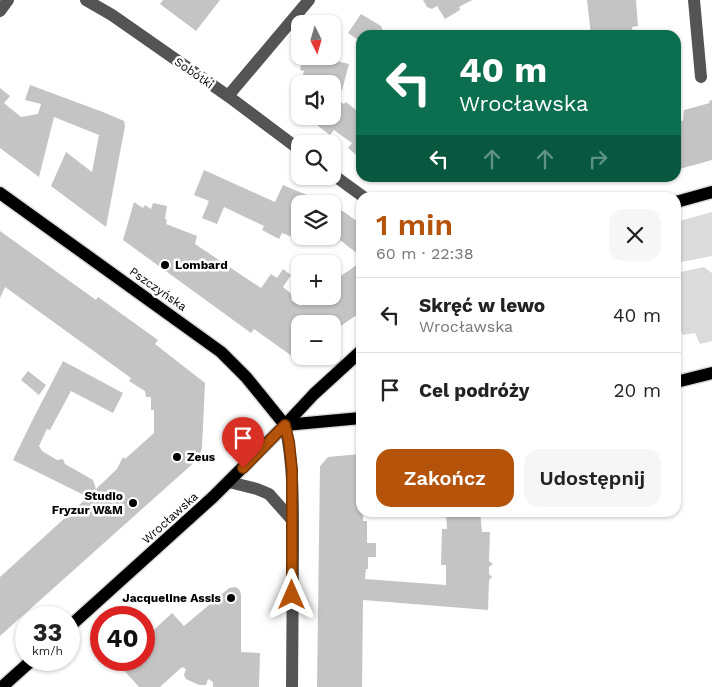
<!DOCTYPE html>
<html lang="pl">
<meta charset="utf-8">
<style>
body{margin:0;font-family:"Work Sans",sans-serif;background:#f6f6f6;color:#222;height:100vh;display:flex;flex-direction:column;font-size:19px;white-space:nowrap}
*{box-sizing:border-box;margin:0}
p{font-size:16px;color:#767676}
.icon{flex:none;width:28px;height:28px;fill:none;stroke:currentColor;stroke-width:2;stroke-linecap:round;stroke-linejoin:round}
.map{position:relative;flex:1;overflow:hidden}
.details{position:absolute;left:356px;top:192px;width:325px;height:325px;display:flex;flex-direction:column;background:#fff;border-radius:15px;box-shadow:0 1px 4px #0004}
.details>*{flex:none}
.guide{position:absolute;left:356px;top:30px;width:325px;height:152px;border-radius:15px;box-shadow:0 1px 4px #0004;background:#0b6e4f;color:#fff;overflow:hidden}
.needle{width:32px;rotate:175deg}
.buttons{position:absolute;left:291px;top:15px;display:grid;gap:10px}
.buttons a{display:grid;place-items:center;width:50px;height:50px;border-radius:10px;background:#fff;box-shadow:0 1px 4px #0004;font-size:25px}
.speed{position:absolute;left:15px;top:606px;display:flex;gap:10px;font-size:25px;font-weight:700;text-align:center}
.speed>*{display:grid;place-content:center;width:65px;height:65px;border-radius:50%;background:#fff;box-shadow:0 1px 4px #0004;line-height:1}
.speed small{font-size:12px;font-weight:400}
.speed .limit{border:8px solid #d22;background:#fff;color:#111}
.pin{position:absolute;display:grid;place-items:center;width:42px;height:42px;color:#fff;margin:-51px -21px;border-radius:50% 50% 50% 0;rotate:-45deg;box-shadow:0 0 5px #0007}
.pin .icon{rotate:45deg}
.me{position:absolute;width:55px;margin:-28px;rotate:0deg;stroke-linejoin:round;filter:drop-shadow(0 0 4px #0008)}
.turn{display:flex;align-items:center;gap:18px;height:105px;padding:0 20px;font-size:22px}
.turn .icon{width:65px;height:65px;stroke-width:2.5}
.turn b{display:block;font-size:35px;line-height:42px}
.lanes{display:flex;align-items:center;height:48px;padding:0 20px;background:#0003;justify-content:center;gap:25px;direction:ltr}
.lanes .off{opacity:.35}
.round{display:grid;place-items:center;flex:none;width:52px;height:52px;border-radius:15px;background:#f6f6f6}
.summary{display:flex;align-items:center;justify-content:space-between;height:85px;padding:0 20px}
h1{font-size:30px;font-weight:600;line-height:38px;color:#b45309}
.button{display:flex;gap:10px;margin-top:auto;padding:10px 20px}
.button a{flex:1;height:58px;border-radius:15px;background:#b45309;color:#fff;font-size:20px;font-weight:600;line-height:58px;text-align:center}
.button a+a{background:#f6f6f6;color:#222}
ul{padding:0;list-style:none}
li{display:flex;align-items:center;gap:15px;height:75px;padding:0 20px;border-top:1px solid #e0e0e0}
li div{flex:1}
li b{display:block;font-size:19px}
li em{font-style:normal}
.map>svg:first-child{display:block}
.green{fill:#dbdbdb}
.building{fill:#c4c4c4}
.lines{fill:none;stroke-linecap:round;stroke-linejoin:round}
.major-casing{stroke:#dbdbdb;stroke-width:15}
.minor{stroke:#545454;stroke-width:12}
.major{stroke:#000;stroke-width:12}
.route-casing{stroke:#753606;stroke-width:12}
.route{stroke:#b45309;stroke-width:9}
.poi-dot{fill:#000;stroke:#fff;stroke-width:2}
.labels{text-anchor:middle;stroke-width:5;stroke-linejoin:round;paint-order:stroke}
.street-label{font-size:12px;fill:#000;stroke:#fff}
.poi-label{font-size:12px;font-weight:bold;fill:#000;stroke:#fff;text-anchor:start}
</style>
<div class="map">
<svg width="712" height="687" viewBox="0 0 712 687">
<rect width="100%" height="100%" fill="#fff"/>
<g class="green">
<path d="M712,212V256L676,263V222Z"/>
<path d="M704,267L712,273V341L700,344L695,333L683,335C678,324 673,319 681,309L676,302V273Z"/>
</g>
<g class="building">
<path d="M163,0H220L196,31L160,4Z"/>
<path d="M423,0H472L459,7L460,10L445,19L437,6L432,9L427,7Z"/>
<path d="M587,0H636L638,26L632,27L633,35H591Z"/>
<path d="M361,14L381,26L384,34L383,35H361V42L348,33Z"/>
<path d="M303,56H317L349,64L342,90L340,89L337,100L344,104L346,102L361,114V159L348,148L352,143L342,136L334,130L330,135L305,116H332V84H300L304,71L300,70Z"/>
<path d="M30,85L103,112L124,121L125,126L106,227L51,186L66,152L92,172L99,135L54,117L39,177L0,148V88L10,96L4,103L21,117L38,114L41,104L25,100Z"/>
<path d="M712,100V160L676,170V120L683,121L684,110L710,103L709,101Z"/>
<path d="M204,170L275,202L283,185L328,204H300V236H315L312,243L303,240V241L282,233L279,239L262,230L264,226L224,207L217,224L202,218L209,201L194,195Z"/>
<path d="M134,202L143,208L145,205L151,209L153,203L167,206L165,219L167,220L166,224L197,236L195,244L261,288L271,274L277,278L283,269L291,275L283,287L294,296L291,300L300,306L313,296H332V282L361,262V312L332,332V324H300V356L296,359L254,329L251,333L123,240Z"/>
<path d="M332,205L344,212L361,224V255H359L340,240L338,243L326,236H332Z"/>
<path d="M0,231L96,300L98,297L158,340L155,344L205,383L202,448L198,459L0,636V577L88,497L13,460L32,421L63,361L123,393L113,413L71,391L50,430L47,429L39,446L42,451L57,460L63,459L65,464L93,480L96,489L117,469L123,457L125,459L154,433V410H151V397H146L145,391L129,381L131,378L5,287L0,298Z"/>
<path d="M28,371L46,385L39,395L21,380Z"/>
<path d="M361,454V512H363V521H367V543H376V557H368V569H366L365,579L446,585V565H441L442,529H447L446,512H480L482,532H490L489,561L493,564L489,567V574L492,577L489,580L488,610L363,600L362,687H317L320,466L328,457Z"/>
<path d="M235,587L239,589L241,594V652L260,653L259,687H213V682L208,679L206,685H199L186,679L184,675L186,669L182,667L160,687H139L117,663L120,660H144V639L172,613L184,626L229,588Z"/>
</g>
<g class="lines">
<defs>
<g id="major">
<path d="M0,193L221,352L246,377L285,425"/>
<path d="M676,202L712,192"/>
<path d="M676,382L712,373"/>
<path d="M285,425L361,418"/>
<path d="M69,627L213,497L285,425L314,394L361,351"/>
<path d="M2,687L32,660"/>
</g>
</defs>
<use href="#major" class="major-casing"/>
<g class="minor">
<path d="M86,0L112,15L228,96L300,150"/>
<path d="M694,0L701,77"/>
<path d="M0,11L8,0"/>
<path d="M228,96L309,0"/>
<path d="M332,174L365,198"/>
<path d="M285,425C294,466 293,508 293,550C293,596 292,641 292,687"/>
<path d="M229,482L257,489L269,494L293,521"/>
</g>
<use href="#major" class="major"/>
</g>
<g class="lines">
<defs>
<path id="route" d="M243,468L285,425L289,442L292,470V595"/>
</defs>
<use href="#route" class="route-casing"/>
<use href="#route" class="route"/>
</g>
<g class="poi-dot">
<circle cx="165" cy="265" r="5"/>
<circle cx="177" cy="457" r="5"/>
<circle cx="133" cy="503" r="5"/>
<circle cx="231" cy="598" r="5"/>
</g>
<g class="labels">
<g class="street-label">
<text transform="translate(194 73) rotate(35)" y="4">Sobótki</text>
<text transform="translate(158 289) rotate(35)" y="4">Pszczyńska</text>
<text transform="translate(170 518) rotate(-42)" y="4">Wrocławska</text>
</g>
<g class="poi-label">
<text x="175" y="269">Lombard</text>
<text x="187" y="461">Zeus</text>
<text x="123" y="500" text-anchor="end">Studio<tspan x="123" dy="14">Fryzur W&amp;M</tspan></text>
<text x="221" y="602" text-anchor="end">Jacqueline Assis</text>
</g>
</g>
</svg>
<div class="buttons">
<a><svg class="needle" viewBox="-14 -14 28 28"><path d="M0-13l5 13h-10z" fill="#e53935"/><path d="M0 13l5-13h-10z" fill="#767676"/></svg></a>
<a><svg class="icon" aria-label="sound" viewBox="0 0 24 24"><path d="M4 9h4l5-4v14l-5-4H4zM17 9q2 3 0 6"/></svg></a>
<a><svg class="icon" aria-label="search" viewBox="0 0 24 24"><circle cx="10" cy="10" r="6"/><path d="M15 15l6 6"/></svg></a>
<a><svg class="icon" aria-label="layers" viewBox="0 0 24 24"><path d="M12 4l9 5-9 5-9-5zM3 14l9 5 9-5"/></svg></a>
<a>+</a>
<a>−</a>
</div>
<div class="speed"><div>33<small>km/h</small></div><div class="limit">40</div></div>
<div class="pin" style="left:243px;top:468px;background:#d93025"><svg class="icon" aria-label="arrive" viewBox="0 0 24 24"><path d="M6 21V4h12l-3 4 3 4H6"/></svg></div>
<svg class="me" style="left:292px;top:595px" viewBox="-20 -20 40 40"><path d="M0-17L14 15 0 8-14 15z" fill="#b45309" stroke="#fff" stroke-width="4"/></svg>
<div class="guide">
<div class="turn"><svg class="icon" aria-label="left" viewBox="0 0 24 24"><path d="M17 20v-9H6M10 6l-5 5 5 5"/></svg><div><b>40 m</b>Wrocławska</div></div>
<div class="lanes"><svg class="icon" aria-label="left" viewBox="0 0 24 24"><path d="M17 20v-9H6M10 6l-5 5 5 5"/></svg><svg class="icon off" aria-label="ahead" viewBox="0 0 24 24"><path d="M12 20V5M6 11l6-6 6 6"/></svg><svg class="icon off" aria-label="ahead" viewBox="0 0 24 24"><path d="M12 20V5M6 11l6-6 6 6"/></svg><svg class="icon off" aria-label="right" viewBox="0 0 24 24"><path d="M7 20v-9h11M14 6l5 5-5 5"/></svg></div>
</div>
<section class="details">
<div class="summary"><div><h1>1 min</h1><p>60 m · 22:38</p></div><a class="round"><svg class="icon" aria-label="close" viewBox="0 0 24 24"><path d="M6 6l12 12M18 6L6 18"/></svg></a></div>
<ul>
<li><svg class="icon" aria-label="left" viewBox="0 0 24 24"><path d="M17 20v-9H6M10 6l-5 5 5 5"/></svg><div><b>Skręć w lewo</b><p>Wrocławska</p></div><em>40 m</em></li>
<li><svg class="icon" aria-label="arrive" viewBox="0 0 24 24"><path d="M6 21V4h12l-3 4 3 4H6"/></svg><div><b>Cel podróży</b></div><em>20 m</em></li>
</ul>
<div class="button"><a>Zakończ</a><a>Udostępnij</a></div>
</section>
</div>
